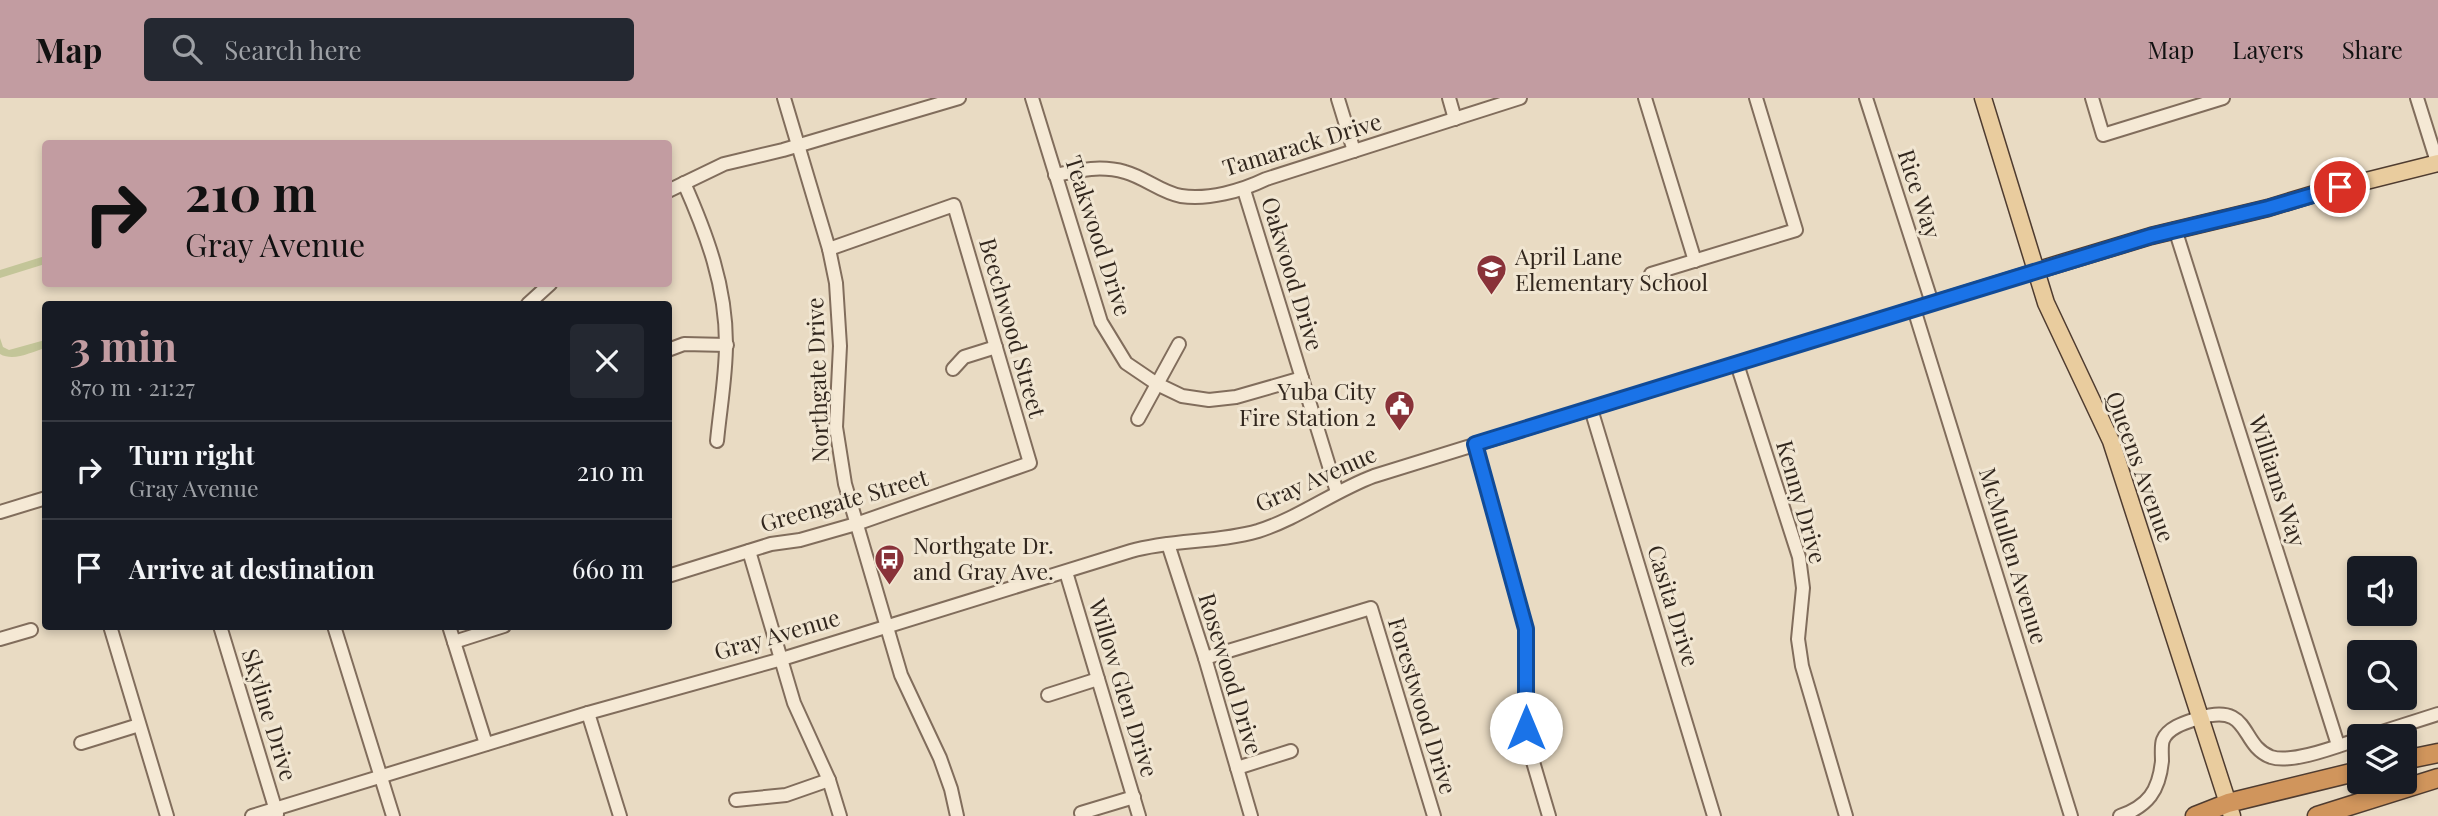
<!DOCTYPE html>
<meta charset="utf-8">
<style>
body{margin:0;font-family:"Playfair Display",serif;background:#242831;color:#f1f3f6;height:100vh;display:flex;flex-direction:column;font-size:26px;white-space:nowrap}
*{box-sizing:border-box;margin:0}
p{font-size:23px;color:#9ea1a6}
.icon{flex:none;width:38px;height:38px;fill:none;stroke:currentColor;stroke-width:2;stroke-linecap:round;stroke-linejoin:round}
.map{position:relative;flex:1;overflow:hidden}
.panel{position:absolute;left:42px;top:203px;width:630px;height:329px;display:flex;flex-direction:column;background:#171b24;border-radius:7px;box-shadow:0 4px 10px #0003}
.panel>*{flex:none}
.top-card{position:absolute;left:42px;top:42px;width:630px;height:147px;border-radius:7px;box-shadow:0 4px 10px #0003;background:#c29ca1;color:#111;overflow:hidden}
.tools{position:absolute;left:2347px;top:458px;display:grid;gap:14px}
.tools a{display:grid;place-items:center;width:70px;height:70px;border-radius:7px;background:#171b24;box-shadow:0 4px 10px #0003;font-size:35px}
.pin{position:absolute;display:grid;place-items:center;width:60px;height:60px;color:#fff;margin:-30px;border:4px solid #fff;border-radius:50%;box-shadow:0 2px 7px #0007}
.me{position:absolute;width:77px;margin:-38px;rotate:0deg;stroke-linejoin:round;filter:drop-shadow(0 0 5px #0008)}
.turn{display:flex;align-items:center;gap:24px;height:147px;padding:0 28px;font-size:32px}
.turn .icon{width:91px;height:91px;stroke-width:2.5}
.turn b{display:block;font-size:49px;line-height:60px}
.round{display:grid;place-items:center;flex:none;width:74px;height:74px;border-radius:7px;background:#242831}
.summary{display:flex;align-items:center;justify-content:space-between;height:119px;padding:0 28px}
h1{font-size:42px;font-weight:700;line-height:52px;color:#c29ca1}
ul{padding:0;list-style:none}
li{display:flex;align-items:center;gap:21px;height:98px;padding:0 28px;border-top:2px solid #363941}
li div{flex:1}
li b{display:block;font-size:26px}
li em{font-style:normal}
header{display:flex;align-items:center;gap:42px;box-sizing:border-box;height:98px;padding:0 35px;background:#c29ca1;color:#111}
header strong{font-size:33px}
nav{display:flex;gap:38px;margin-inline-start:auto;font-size:24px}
.search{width:490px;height:63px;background:#242831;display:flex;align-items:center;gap:18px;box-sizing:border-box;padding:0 24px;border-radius:7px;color:#9ea1a6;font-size:26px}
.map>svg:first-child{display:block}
.green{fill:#c3c598}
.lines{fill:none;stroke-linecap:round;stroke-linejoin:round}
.minor-casing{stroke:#816d5c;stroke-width:16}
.major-casing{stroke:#4f3c30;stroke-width:19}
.highway-casing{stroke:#4f3c30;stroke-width:21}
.minor{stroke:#f5e9d5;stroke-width:12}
.major{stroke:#e9cc9e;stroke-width:16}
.highway{stroke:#d0955c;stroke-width:18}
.route-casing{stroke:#114b97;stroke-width:18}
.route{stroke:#1a73e8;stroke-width:12}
.labels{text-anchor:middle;stroke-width:6;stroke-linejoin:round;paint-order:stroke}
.street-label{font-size:23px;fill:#32271e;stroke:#f1e6d2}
.poi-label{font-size:23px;fill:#32271e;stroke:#f1e6d2;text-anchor:start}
</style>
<header>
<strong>Map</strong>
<div class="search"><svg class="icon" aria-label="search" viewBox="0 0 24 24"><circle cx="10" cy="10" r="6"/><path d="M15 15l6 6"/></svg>Search here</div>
<nav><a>Map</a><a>Layers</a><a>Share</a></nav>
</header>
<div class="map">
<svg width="2438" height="718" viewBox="0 0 2438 718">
<rect width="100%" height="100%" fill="#e9dbc3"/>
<g class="green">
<path d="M45,158V166L0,180V172Z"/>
<path d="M0,240L3,249L9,252L45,242V250C31,254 14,264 0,256Z"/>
</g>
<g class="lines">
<defs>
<g id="minor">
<path d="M784,0L829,151L836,185L840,248L836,329L845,386L901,577L940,660L951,691L957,718"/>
<path d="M1032,0L1101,224L1126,265L1157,286L1182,298L1209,302L1236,299L1302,280"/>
<path d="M1449,0L1455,21"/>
<path d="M1645,0L1695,163"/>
<path d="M1866,0L1932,205"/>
<path d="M2092,0L2103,37L2223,0"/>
<path d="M2417,0L2438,67"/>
<path d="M1338,1L1354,53"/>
<path d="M1055,77C1079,72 1101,67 1125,74C1144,79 1162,95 1181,98C1209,102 1241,93 1266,81L1520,0"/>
<path d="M684,85C707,137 726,188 726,246C726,278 720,311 717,343"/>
<path d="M1244,92L1337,394"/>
<path d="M668,93L724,66L783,52L959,0"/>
<path d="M2175,131L2338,647"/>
<path d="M1651,176L1796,132L1756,0"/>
<path d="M528,206L550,186"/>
<path d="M1914,211L2071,718"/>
<path d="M668,252L684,246L727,247"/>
<path d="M1737,266L1799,459L1803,490L1798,541L1802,568L1846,718"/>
<path d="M953,271L964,259L996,249"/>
<path d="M1591,311L1714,718"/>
<path d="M1138,321L1179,246"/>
<path d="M1475,346L1526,531V630L1531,657L1549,718"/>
<path d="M0,414L46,400"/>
<path d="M1168,446L1205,560L1251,718"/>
<path d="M749,453L794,605L829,682L840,718"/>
<path d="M1066,474L1139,718"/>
<path d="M668,478L771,446L800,442L856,426L1030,365L954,107L829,151"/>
<path d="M110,528L167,718"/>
<path d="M220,528L277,716"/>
<path d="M334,528L393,718"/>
<path d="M449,528L486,646"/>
<path d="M0,541L31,532"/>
<path d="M454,544L504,528"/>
<path d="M1205,560L1371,510L1434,718"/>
<path d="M1048,597L1098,581"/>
<path d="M588,615L620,718"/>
<path d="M2366,639L2438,616"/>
<path d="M81,645L139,627"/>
<path d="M1237,670L1291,653"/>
<path d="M736,702L786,697L829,682"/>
<path d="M1081,715L1134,699"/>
<path d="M252,718L588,615L782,561L1131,453C1173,441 1217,445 1258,433C1299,420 1334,393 1374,378L2035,173"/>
<path d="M2120,718C2148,708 2159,693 2162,663C2162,657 2161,647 2163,642C2168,629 2187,624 2199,620C2252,604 2239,647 2271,659C2292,666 2338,648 2359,641"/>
</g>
<g id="major">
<path d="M1983,0L2046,205L2111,343L2232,718"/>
<path d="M2035,173L2151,138L2268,110L2314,96L2438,65"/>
</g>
<g id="highway">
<path d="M2404,662L2438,655"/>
<path d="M2195,718L2228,705L2359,673"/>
<path d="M2317,718L2438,680"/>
</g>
</defs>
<use href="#minor" class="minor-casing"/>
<use href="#major" class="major-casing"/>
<use href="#highway" class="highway-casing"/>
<use href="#minor" class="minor"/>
<use href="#major" class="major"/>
<use href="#highway" class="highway"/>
</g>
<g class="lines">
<defs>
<path id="route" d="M1526,630V531L1475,346L2151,138L2268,110L2340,89"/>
</defs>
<use href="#route" class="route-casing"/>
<use href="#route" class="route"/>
</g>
<defs>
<symbol id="school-pin" viewBox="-11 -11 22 30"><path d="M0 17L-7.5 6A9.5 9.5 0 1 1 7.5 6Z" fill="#893239" stroke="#f1e6d2"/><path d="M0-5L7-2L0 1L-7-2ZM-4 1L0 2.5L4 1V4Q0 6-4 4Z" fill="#fff"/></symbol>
<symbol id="civic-pin" viewBox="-11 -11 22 30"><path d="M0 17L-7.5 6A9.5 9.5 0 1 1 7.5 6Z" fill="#893239" stroke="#f1e6d2"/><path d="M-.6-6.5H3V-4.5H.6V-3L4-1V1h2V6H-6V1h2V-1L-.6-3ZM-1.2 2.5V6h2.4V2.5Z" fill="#fff"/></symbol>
<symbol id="bus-pin" viewBox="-11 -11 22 30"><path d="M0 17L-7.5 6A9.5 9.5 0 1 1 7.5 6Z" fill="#893239" stroke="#f1e6d2"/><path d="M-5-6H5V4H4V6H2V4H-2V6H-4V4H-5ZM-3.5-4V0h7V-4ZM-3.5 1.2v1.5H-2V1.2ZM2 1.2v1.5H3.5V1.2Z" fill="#fff"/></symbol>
</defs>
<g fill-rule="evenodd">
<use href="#school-pin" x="1474" y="154" width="35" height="47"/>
<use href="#civic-pin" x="1382" y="290" width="35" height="47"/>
<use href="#bus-pin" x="872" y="444" width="35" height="47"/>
</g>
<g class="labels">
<g class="street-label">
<text transform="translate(1302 47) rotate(-17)" y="8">Tamarack Drive</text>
<text transform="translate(1919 96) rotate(72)" y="8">Rice Way</text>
<text transform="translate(1098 138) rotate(72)" y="8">Teakwood Drive</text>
<text transform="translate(1292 176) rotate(73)" y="8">Oakwood Drive</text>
<text transform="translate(1012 230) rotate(74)" y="8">Beechwood Street</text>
<text transform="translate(818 282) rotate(-92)" y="8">Northgate Drive</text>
<text transform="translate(2140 369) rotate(70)" y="8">Queens Avenue</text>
<text transform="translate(1316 381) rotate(-24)" y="8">Gray Avenue</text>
<text transform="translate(2277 383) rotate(72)" y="8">Williams Way</text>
<text transform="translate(844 403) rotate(-16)" y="8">Greengate Street</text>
<text transform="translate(1801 404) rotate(74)" y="8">Kenny Drive</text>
<text transform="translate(2013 458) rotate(73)" y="8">McMullen Avenue</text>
<text transform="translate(1673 508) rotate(73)" y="8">Casita Drive</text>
<text transform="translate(777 537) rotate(-16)" y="8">Gray Avenue</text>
<text transform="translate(1230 576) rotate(73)" y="8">Rosewood Drive</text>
<text transform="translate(1123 590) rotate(73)" y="8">Willow Glen Drive</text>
<text transform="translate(1422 608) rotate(73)" y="8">Forestwood Drive</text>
<text transform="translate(269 617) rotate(73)" y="8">Skyline Drive</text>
</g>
<g class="poi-label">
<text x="1515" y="167">April Lane<tspan x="1515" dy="26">Elementary School</tspan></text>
<text x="1376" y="302" text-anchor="end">Yuba City<tspan x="1376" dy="26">Fire Station 2</tspan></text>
<text x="913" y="456">Northgate Dr.<tspan x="913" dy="26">and Gray Ave.</tspan></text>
</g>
</g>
</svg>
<div class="tools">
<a><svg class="icon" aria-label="sound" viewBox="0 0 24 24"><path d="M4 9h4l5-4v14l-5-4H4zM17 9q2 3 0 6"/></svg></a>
<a><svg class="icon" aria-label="search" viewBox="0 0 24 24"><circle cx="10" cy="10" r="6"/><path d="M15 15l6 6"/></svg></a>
<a><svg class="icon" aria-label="layers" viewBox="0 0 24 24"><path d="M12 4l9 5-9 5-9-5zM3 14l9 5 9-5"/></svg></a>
</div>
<div class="pin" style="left:2340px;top:89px;background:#d93025"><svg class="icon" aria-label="arrive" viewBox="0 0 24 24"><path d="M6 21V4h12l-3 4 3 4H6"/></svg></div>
<svg class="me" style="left:1526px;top:630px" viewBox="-20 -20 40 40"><circle r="19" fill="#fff"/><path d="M0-13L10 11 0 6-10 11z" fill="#1a73e8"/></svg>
<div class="top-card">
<div class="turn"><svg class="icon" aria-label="right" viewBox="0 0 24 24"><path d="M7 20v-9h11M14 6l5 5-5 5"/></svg><div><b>210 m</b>Gray Avenue</div></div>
</div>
<section class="panel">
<div class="summary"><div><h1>3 min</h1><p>870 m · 21:27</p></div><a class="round"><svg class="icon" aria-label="close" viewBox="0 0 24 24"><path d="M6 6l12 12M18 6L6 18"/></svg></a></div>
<ul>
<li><svg class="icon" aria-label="right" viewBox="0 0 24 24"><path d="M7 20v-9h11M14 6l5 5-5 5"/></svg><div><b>Turn right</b><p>Gray Avenue</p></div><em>210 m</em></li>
<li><svg class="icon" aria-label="arrive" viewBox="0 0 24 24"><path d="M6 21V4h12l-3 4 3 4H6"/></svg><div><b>Arrive at destination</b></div><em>660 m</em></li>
</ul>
</section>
</div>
